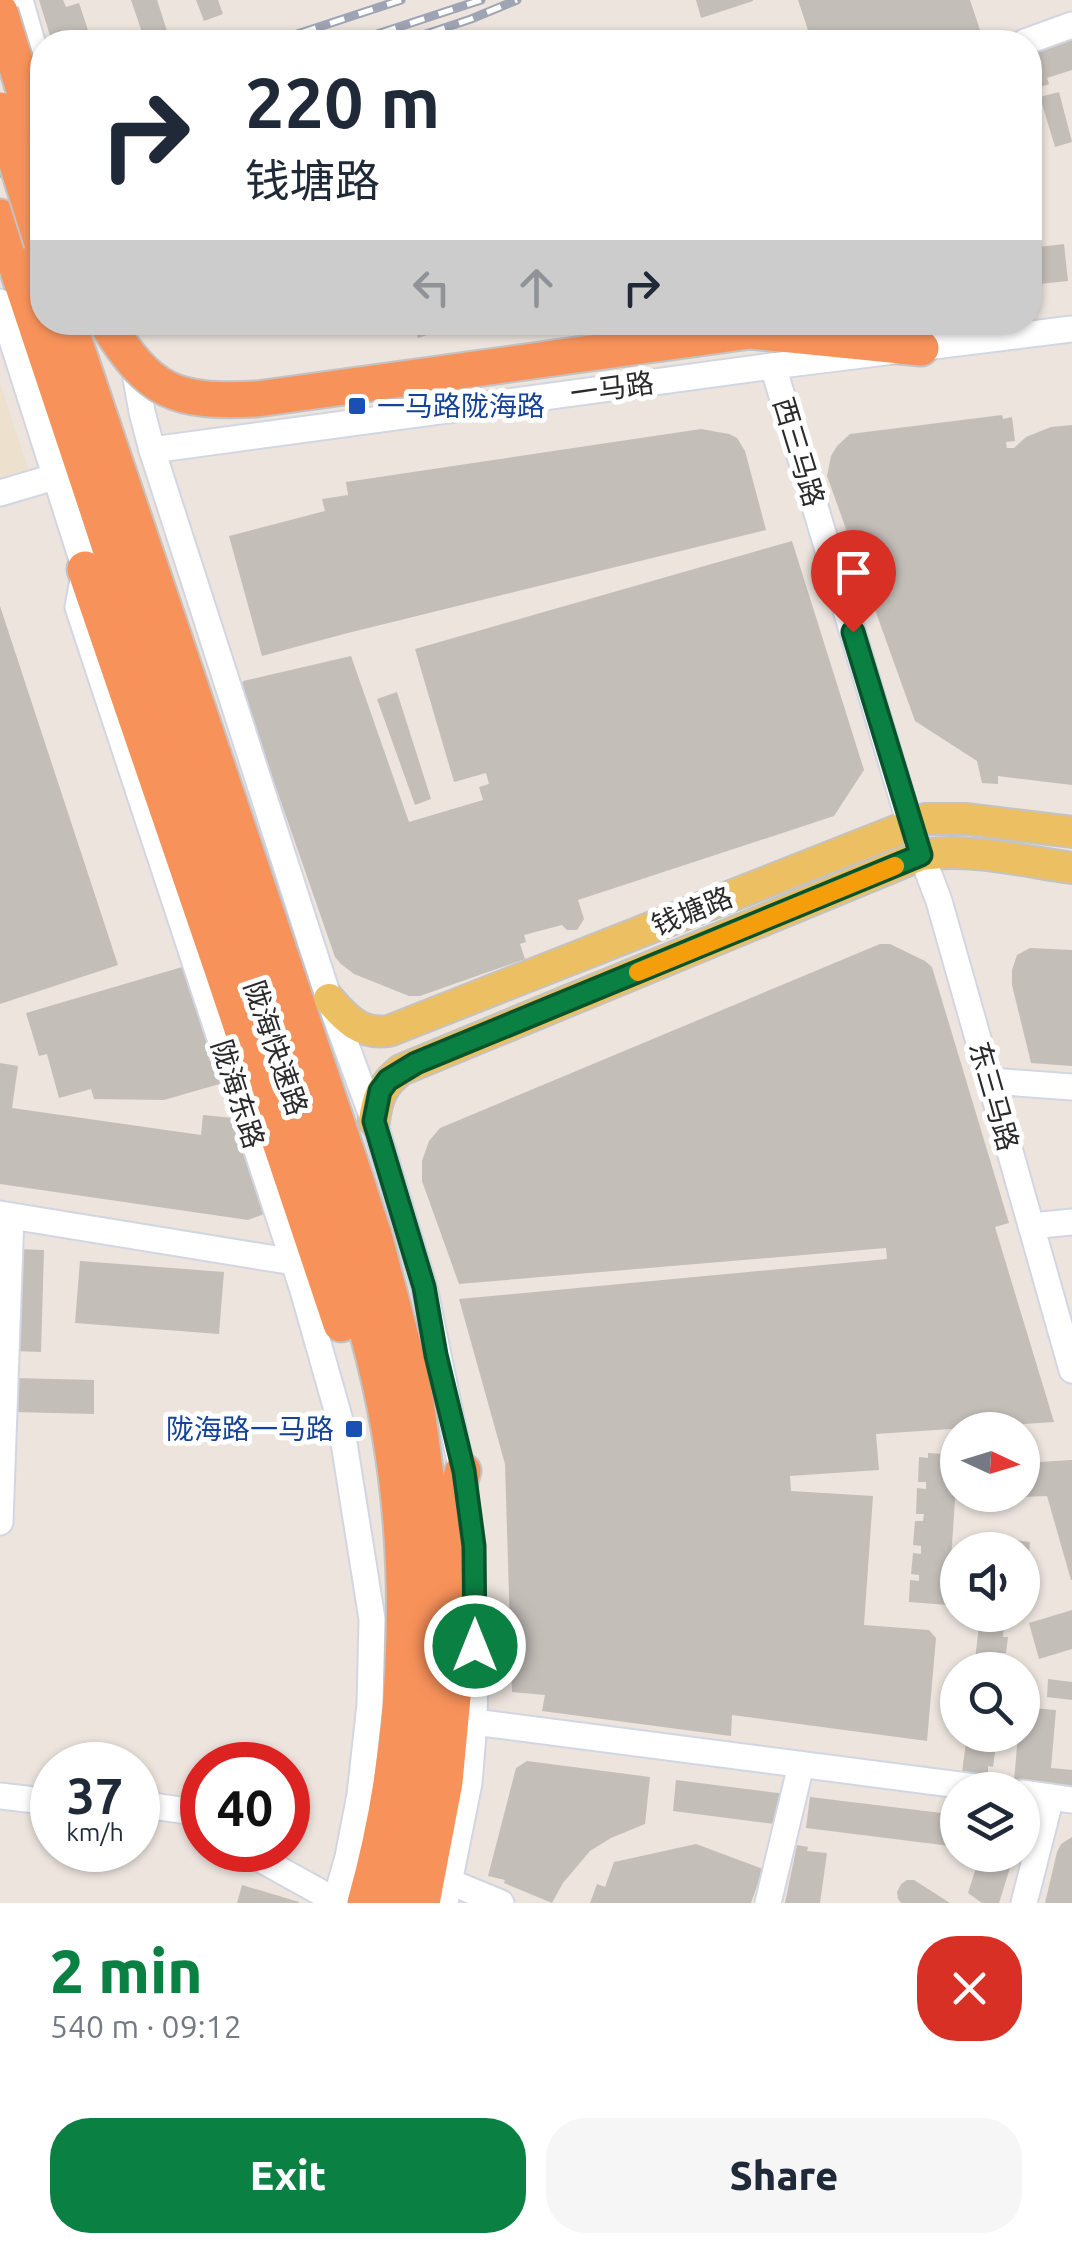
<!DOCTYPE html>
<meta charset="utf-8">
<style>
body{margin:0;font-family:Ubuntu,"Noto Sans SC",sans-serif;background:#f6f6f7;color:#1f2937;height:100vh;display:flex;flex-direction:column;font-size:38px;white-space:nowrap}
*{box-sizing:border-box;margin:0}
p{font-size:32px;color:#747a83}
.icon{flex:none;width:55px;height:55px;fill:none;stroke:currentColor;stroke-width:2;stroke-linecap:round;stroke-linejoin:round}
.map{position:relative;height:1903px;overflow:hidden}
.panel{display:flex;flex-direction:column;background:#fff;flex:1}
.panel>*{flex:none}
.guide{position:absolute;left:30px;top:30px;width:1012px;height:305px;border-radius:40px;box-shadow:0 2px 8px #0004;background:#fff;color:#1f2937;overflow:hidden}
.needle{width:65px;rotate:94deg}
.fabs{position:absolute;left:940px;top:1412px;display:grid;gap:20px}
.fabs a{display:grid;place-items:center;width:100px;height:100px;border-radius:50%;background:#fff;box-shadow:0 2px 8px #0004;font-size:50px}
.speed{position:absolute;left:30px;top:1742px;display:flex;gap:20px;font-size:50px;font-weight:700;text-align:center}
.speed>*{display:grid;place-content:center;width:130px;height:130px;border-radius:50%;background:#fff;box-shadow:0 2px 8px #0004;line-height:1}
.speed small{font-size:25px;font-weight:400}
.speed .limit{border:15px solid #d22;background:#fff;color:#111}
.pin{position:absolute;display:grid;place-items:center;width:85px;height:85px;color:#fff;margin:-102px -42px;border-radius:50% 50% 50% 0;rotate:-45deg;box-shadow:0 0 10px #0007}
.pin .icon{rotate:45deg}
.me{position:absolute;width:110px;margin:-55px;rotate:0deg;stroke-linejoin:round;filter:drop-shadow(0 0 8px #0008)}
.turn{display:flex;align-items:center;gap:35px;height:210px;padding:0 50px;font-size:45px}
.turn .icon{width:130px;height:130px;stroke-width:2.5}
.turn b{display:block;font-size:70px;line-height:85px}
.lanes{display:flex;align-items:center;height:95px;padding:0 50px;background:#0003;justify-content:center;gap:50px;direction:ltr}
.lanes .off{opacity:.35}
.round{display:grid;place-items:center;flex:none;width:105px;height:105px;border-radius:40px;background:#f6f6f7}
.headline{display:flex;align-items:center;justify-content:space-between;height:170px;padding:0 50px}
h1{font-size:60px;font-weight:800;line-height:75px;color:#0b8043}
.action{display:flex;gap:20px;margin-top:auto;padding:20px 50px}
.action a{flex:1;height:115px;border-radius:40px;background:#0b8043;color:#fff;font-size:40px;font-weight:800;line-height:115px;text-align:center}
.action a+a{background:#f6f6f7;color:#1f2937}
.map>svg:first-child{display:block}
.education{fill:#ede0cd}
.building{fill:#c4beb9}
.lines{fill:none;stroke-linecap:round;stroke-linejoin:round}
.minor-casing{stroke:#d2d6e2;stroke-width:29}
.major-casing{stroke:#c3c3c3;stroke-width:34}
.highway-casing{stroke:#c3c3c3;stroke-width:39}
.minor{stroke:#fff;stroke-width:25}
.major{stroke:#ecc062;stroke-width:30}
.highway{stroke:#f8925b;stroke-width:35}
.rail-casing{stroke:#9fa4b4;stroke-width:9}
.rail{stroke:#fff;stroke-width:5;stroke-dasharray:15;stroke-linecap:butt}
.highway-bridge-casing{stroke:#c3c3c3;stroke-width:39;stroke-linecap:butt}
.highway-bridge{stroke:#f8925b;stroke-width:35}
.route-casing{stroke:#07532c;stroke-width:25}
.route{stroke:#0b8043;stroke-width:18}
.slow{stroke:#f59e0b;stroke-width:18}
.transit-dot{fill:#1a4fb4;stroke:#fff;stroke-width:4}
.labels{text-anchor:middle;stroke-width:10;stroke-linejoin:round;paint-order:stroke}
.street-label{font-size:28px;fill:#2a2a2a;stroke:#fff}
.transit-label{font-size:28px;fill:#164399;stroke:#fff;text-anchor:start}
</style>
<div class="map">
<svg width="1072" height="1903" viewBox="0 0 1072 1903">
<rect width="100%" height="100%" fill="#ece4dd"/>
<path class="education" d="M0,383L30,475L0,484Z"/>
<g class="building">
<path d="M39,0H63L66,7L79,3L92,42H52Z"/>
<path d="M131,0H157L168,34L145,41Z"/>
<path d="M196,0H218L223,14L204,21Z"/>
<path d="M696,0H753V1L701,18Z"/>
<path d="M798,0H970L980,30L941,42H812Z"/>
<path d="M1072,36V70L1047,78L1049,84L1032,90L1036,105L1030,107V49Z"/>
<path d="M1059,92L1072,142L1055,147L1040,97Z"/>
<path d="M1064,244L1068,281L1030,285V248Z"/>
<path d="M413,322H464V323L418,338Z"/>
<path d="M1002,415L1003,419L1012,417L1015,441L1006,442L1007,448H1014L1026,437L1051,427L1072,425V785L998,776V784L982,783L977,761L915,721L827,476L831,456L837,446L850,434Z"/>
<path d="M701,429L729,434L737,438L745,451L766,530L344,634L262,656L229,536L325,511L322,499L348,495L346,482Z"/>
<path d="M792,541L864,770L834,816L578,900L584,919L577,930H567L562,925L524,935L526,942L520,944L525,959L420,996H409L354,974L341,964L335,957L241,687L243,681L351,656L409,822L483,800L479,787L489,784L486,773L454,782L415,649Z"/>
<path d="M0,606L118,965L0,1004Z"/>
<path d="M397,692L431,799L415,805L377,699Z"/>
<path d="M880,944H890L925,961L932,967L1009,1223L995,1227L1054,1422L876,1434L879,1470L790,1476L791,1491L873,1496L864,1625L929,1630L936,1638L927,1741L732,1715L731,1736L542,1711L545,1695L512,1692L505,1464L459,1299L887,1259L886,1248L459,1284L422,1181V1161L429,1141L440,1128Z"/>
<path d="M1030,948L1072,950V1066L1031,1063L1012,985V970L1017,955Z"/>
<path d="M189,965L223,1083L164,1100L94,1099L91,1089L59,1098L47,1054L39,1056L26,1013Z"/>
<path d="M0,1063L18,1066L12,1108L201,1135L203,1115L233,1118L267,1213L248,1220L0,1184Z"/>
<path d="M16,1249L44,1250L41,1352L13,1351Z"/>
<path d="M80,1261L224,1272L219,1334L75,1323Z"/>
<path d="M14,1378L94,1380V1414L14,1412Z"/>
<path d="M928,1453L958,1455L948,1605L909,1602L910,1580L919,1581V1575L911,1574L913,1553L921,1554V1546L913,1545L915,1521H923L924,1514H916L917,1488L926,1489V1482H918L919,1457L928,1458Z"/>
<path d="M1072,1460V1580H1071L1047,1496L1022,1497V1463Z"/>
<path d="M1014,1540L1030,1542L1025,1606H1022V1550H1013Z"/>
<path d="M1072,1610V1649L1039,1659L1029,1623Z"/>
<path d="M980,1615L1005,1617L1003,1637H1008L1006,1653H1001L1000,1670H974Z"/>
<path d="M1048,1679L1072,1682V1700L1047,1697Z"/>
<path d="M1022,1707L1056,1710L1051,1768L1072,1770V1787L1014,1781L1018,1735H1022Z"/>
<path d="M967,1735H992L990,1751L995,1752L993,1767L988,1766V1775L962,1772Z"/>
<path d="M527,1761L650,1777L645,1824L611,1838L590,1851L563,1883L552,1903L504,1883L505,1880L488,1876L516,1768Z"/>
<path d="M676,1780L786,1794L782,1825L673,1811Z"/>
<path d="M810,1797L958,1815V1847L806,1828Z"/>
<path d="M1072,1837V1903H1045L1057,1852L1061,1844Z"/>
<path d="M696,1844L763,1869L751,1903H590L597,1884L605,1887L614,1862Z"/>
<path d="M797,1845L808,1847L807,1851L827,1853L820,1903H785Z"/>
<path d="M980,1855H1014L999,1903H982L968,1893Z"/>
<path d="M907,1880H914L950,1903H901L898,1899L897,1892L901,1884Z"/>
<path d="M242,1885L299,1902V1903H237Z"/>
</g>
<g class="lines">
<defs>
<g id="minor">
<path d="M20,0L39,67"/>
<path d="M1025,42L1072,25"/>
<path d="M0,302L85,569L78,607L303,1290L341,1424L372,1619L370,1705L360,1795L348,1857L335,1903"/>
<path d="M133,361L142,412L152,450L329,999L374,1121L424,1287L465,1486"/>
<path d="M773,366L910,824L939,901L1072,1370"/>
<path d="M152,450L773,366L1072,329"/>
<path d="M0,493L54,477"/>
<path d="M990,1081L1072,1087"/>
<path d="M0,1214L294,1262"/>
<path d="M1031,1226L1072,1222"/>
<path d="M0,1522L11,1216"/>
<path d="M474,1722L998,1790"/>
<path d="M1022,1793L1072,1800"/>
<path d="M0,1796L52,1802"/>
<path d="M138,1804L202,1813"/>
<path d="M244,1850L336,1901"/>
<path d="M450,1882L501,1903"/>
<path d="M445,1903L469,1783L474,1722L476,1616"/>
<path d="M768,1903L801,1765"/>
<path d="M1024,1903L1051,1797"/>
</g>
<g id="major">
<path d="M329,999C346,1019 361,1035 389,1031L926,819H967L1072,832"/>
<path d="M374,1121C377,1098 382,1085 401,1070L921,855C970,848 1023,861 1072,868"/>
</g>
<g id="highway">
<path d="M0,217L328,1201C351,1276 376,1351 389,1428C416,1580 407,1755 365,1903"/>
<path d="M68,322L353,1171L375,1239L406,1356L416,1402L431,1514L433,1589L421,1751L413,1815L395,1903"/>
<path d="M750,331L921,348"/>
<path d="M85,569L222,969L341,1324"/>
<path d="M422,1903L445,1782L462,1601L454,1500L463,1471"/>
</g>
</defs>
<use href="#minor" class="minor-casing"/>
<use href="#major" class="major-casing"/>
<use href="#highway" class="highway-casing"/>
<use href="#minor" class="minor"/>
<use href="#major" class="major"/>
<use href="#highway" class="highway"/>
<defs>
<g id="rail">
<path d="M273,42L401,0"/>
<path d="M353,42L481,0"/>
<path d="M402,42L471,19L517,0"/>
<path d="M0,129L42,117"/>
<path d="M0,147L42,133"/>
<path d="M0,173L42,159"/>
</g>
</defs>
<use href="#rail" class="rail-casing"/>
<use href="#rail" class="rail"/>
<defs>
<g id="highway-bridge">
<path d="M0,12L42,149"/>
<path d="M0,110L42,243"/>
<path d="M106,322C150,393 174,403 257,399L750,331"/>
</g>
</defs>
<use href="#highway-bridge" class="highway-bridge-casing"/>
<use href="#highway-bridge" class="highway-bridge"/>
</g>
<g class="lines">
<defs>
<path id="route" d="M475,1646L474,1546L464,1471L436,1355L424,1287L374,1121L380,1091L388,1080L416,1063L921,855L853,632"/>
</defs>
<use href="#route" class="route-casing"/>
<use href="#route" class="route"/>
<path class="slow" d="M638,972L895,866"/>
</g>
<g class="transit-dot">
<rect x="347" y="396" width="20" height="20" rx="5"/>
<rect x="344" y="1419" width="20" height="20" rx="5"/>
</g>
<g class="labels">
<g class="street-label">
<text transform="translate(612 388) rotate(-8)" y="10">一马路</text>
<text transform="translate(799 452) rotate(73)" y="10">西三马路</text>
<text transform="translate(692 911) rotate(-22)" y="10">钱塘路</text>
<text transform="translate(276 1048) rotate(71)" y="10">陇海快速路</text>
<text transform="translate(238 1094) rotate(72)" y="10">陇海东路</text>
<text transform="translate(994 1096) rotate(74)" y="10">东三马路</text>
</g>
<g class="transit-label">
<text x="377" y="416">一马路陇海路</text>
<text x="334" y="1439" text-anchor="end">陇海路一马路</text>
</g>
</g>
</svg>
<div class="fabs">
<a><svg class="needle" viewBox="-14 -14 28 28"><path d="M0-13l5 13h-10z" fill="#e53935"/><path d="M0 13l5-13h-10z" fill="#747a83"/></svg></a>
<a><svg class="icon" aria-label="sound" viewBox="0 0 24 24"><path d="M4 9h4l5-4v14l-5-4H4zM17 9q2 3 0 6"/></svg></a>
<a><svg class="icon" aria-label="search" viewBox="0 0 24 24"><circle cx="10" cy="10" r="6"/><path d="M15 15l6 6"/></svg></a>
<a><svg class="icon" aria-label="layers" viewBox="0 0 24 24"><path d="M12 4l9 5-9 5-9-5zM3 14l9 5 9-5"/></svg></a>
</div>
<div class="speed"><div>37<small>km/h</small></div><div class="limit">40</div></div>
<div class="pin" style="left:853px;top:632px;background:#d93025"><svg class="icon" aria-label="arrive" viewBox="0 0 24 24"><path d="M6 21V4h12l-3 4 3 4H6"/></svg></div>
<svg class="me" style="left:475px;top:1646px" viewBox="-20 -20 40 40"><circle r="17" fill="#0b8043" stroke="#fff" stroke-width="3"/><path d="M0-11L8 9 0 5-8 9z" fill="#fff"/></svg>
<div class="guide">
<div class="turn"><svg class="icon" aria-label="right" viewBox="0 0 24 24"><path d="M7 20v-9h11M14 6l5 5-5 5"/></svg><div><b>220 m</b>钱塘路</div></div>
<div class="lanes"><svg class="icon off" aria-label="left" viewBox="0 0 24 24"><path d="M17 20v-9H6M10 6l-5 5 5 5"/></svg><svg class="icon off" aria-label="ahead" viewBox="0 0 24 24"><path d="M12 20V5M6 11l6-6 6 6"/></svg><svg class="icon" aria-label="right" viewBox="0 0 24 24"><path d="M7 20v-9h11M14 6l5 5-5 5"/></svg></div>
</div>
</div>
<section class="panel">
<div class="headline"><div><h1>2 min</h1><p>540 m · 09:12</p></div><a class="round" style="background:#d93025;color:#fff"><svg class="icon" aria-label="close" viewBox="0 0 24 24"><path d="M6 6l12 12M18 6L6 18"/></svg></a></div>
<div class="action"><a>Exit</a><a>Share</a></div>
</section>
